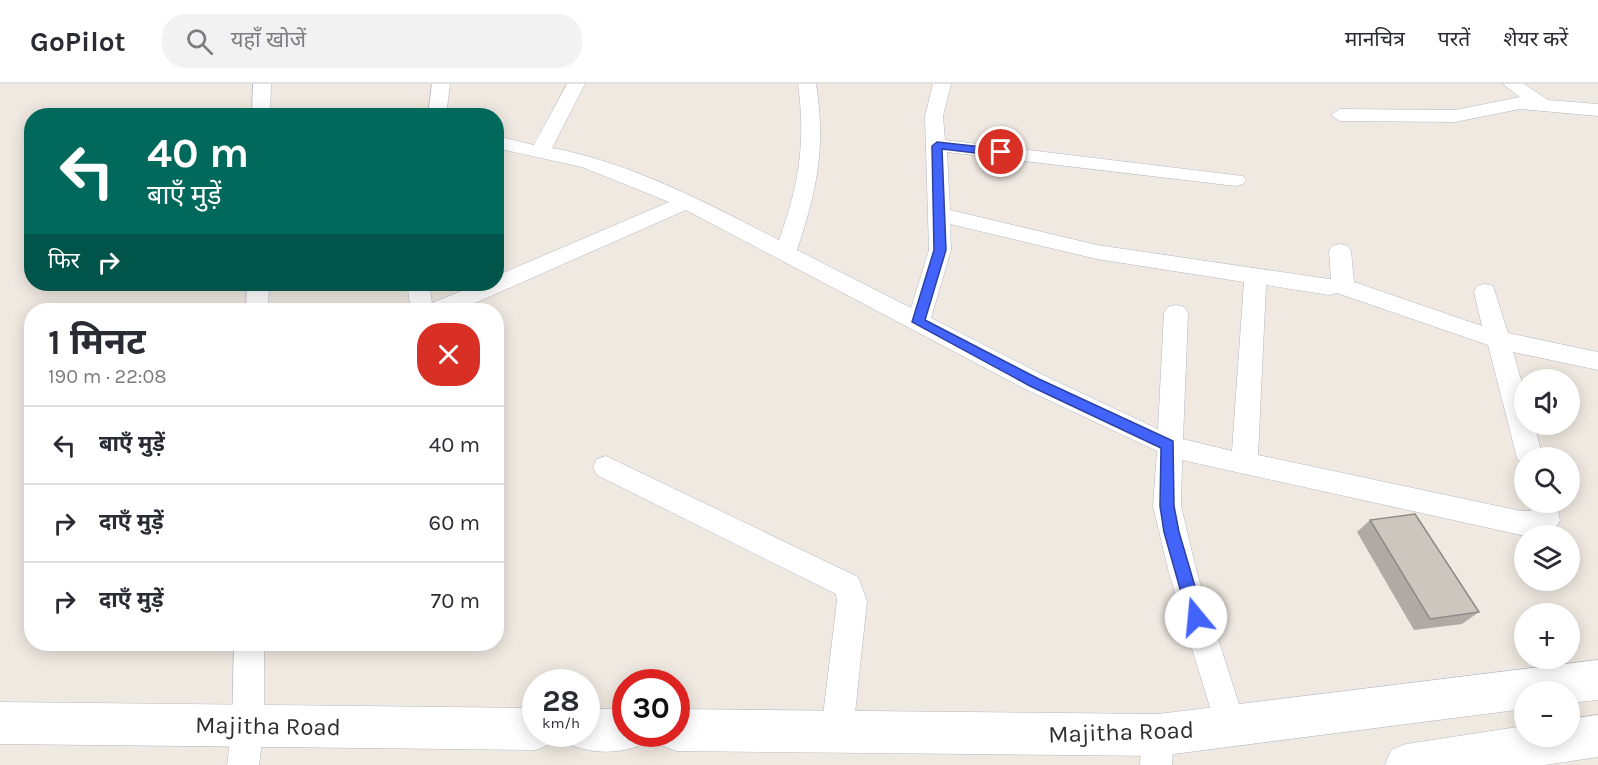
<!DOCTYPE html>
<html lang="hi">
<meta charset="utf-8">
<style>
body{margin:0;font-family:Karla,"Noto Sans Devanagari",sans-serif;background:#f2f2f3;color:#2b2b33;height:100vh;display:flex;flex-direction:column;font-size:22px;white-space:nowrap}
*{box-sizing:border-box;margin:0}
p{font-size:20px;color:#7c7c81}
.icon{flex:none;width:33px;height:33px;fill:none;stroke:currentColor;stroke-width:2;stroke-linecap:round;stroke-linejoin:round}
.map{position:relative;flex:1;overflow:hidden}
.drawer{position:absolute;left:24px;top:219px;width:480px;height:348px;display:flex;flex-direction:column;background:#fff;border-radius:24px;box-shadow:0 3px 15px #0003}
.drawer>*{flex:none}
.hud{position:absolute;left:24px;top:24px;width:480px;height:183px;border-radius:24px;box-shadow:0 3px 15px #0003;background:#00695c;color:#fff;overflow:hidden}
.tools{position:absolute;left:1514px;top:285px;display:grid;gap:12px}
.tools a{display:grid;place-items:center;width:66px;height:66px;border-radius:50%;background:#fff;box-shadow:0 3px 15px #0003;font-size:30px}
.speed{position:absolute;left:522px;top:585px;display:flex;gap:12px;font-size:30px;font-weight:700;text-align:center}
.speed>*{display:grid;place-content:center;width:78px;height:78px;border-radius:50%;background:#fff;box-shadow:0 3px 15px #0003;line-height:1}
.speed small{font-size:15px;font-weight:400}
.speed .limit{border:9px solid #d22;background:#fff;color:#111}
.pin{position:absolute;display:grid;place-items:center;width:51px;height:51px;color:#fff;margin:-26px;border:3px solid #fff;border-radius:50%;box-shadow:0 2px 6px #0007}
.me{position:absolute;width:66px;margin:-33px;rotate:343deg;stroke-linejoin:round;filter:drop-shadow(0 0 4px #0008)}
.turn{display:flex;align-items:center;gap:21px;height:126px;padding:0 24px;font-size:27px}
.turn .icon{width:78px;height:78px;stroke-width:2.5}
.turn b{display:block;font-size:42px;line-height:51px}
.then{display:flex;align-items:center;height:57px;padding:0 24px;background:#0003;gap:12px;font-size:22px}
.round{display:grid;place-items:center;flex:none;width:63px;height:63px;border-radius:24px;background:#f2f2f3}
.overview{display:flex;align-items:center;justify-content:space-between;height:102px;padding:0 24px}
h1{font-size:36px;font-weight:700;line-height:45px}
ul{padding:0;list-style:none}
li{display:flex;align-items:center;gap:18px;height:78px;padding:0 24px;border-top:2px solid #e1e1e2}
li div{flex:1}
li b{display:block;font-size:22px}
li em{font-style:normal}
header{display:flex;align-items:center;gap:36px;box-sizing:border-box;height:84px;padding:0 30px;background:#fff;border-bottom:2px solid #e1e1e2}
header strong{font-size:28px}
nav{display:flex;gap:33px;margin-inline-start:auto;font-size:21px}
.search{width:420px;height:54px;background:#f2f2f3;display:flex;align-items:center;gap:15px;box-sizing:border-box;padding:0 21px;border-radius:24px;color:#7c7c81;font-size:22px}
.map>svg:first-child{display:block}
.lines{fill:none;stroke-linecap:round;stroke-linejoin:round}
.street-casing{stroke:#b4b7c1;stroke-width:1}
.secondary-casing{stroke:#b4b7c1;stroke-width:1}
.street{fill:#fff;fill-rule:evenodd}
.secondary{fill:#fff;fill-rule:evenodd}
.wall{fill:#afaba4}
.building{fill:#cbc7bf;stroke:#8e8b86;stroke-width:1.5}
.route{fill:#4264fb;stroke:#2b41a3;stroke-width:1.5}
.labels{text-anchor:middle;stroke-width:6;stroke-linejoin:round;paint-order:stroke}
.near-street-label{font-size:24px;fill:#2e2e2e;stroke:#fff}
</style>
<header>
<strong>GoPilot</strong>
<div class="search"><svg class="icon" aria-label="search" viewBox="0 0 24 24"><circle cx="10" cy="10" r="6"/><path d="M15 15l6 6"/></svg>यहाँ खोजें</div>
<nav><a>मानचित्र</a><a>परतें</a><a>शेयर करें</a></nav>
</header>
<div class="map">
<svg width="1598" height="681" viewBox="0 0 1598 681">
<rect width="100%" height="100%" fill="#efe9e1"/>
<g class="lines">
<defs>
<g id="street">
<path d="M253,0H271L270,32H252Z"/>
<path d="M432,0H450L446,32H428Z"/>
<path d="M567,0H585L552,64C633,79 706,119 779,156C799,101 806,59 798,0H816C826,63 817,106 797,166L911,224L929,166L925,32L933,0H951L943,32L945,56L1243,92L1246,96L1243,100L1236,102L947,68L950,126L1097,161L1329,195H1331L1329,167L1332,162L1340,160L1348,162L1351,167L1354,198L1482,242L1474,208L1477,202L1485,200L1493,202L1508,249L1598,268V286L1513,268L1524,306V340H1534L1543,374H1524V383L1517,374L1488,261L1337,209L1329,211L1266,201L1258,371L1521,427H1531L1529,418H1557L1560,437C1552,453 1537,452 1521,451L1182,376L1181,422L1197,489L1246,642L1241,653L1230,658L1219,653L1169,489L1153,422L1157,367L1025,305L686,126L459,226H411L407,200H429L432,219L479,200H496V192L669,118L582,83L496,64V52L534,61ZM950,140L1097,175L1244,198L1232,367L1183,355L1188,229L1184,223L1176,221L1168,223L1164,229L1158,345L1043,291L931,234L951,166Z"/>
<path d="M1503,0H1524L1548,16L1598,20V32L1520,25L1455,38L1340,37L1331,31L1340,25L1455,26L1520,13Z"/>
<path d="M247,200H269L268,226H246Z"/>
<path d="M606,372L858,493L867,517L853,648L848,659L837,664L826,659L821,648L837,517L836,510L597,391L593,383L597,375Z"/>
<path d="M234,560H264V642L259,681H227L232,642Z"/>
<path d="M1158,635L1169,640L1174,651L1172,681H1140L1142,651L1147,640Z"/>
</g>
<g id="secondary">
<path d="M1598,576V616L1569,619V608H1524V625L1158,672L676,667L661,661L657,650H676V625L1158,630Z"/>
<path d="M0,618L536,624V650H555L551,660L536,666L0,660Z"/>
<path d="M586,625H626V650H645L641,661C619,670 593,670 571,661L567,650H586Z"/>
<path d="M1598,631V673L1545,681H1385L1391,666L1406,660L1524,642V652H1569V635Z"/>
</g>
</defs>
<use href="#street" class="street-casing"/>
<use href="#secondary" class="secondary-casing"/>
<use href="#street" class="street"/>
<use href="#secondary" class="secondary"/>
</g>
<path class="wall" d="M1370,436L1479,528L1462,540L1414,546L1357,448Z"/>
<path class="building" d="M1415,430L1479,528L1430,535L1370,436Z"/>
<path class="route" d="M937,58L1001,65L1006,68L1001,72L942,65L946,166L925,236L1039,295L1173,357L1174,422L1179,448L1204,533L1202,538L1196,540L1191,538L1188,533L1164,448L1160,422L1161,364L1030,302L912,238L934,166L932,62Z"/>
<g class="labels">
<g class="near-street-label">
<text transform="translate(268 642) rotate(1)" y="8">Majitha Road</text>
<text transform="translate(1121 648) rotate(-2)" y="8">Majitha Road</text>
</g>
</g>
</svg>
<div class="tools">
<a><svg class="icon" aria-label="sound" viewBox="0 0 24 24"><path d="M4 9h4l5-4v14l-5-4H4zM17 9q2 3 0 6"/></svg></a>
<a><svg class="icon" aria-label="search" viewBox="0 0 24 24"><circle cx="10" cy="10" r="6"/><path d="M15 15l6 6"/></svg></a>
<a><svg class="icon" aria-label="layers" viewBox="0 0 24 24"><path d="M12 4l9 5-9 5-9-5zM3 14l9 5 9-5"/></svg></a>
<a>+</a>
<a>−</a>
</div>
<div class="speed"><div>28<small>km/h</small></div><div class="limit">30</div></div>
<div class="pin" style="left:1001px;top:68px;background:#d93025"><svg class="icon" aria-label="arrive" viewBox="0 0 24 24"><path d="M6 21V4h12l-3 4 3 4H6"/></svg></div>
<svg class="me" style="left:1196px;top:533px" viewBox="-20 -20 40 40"><circle r="19" fill="#fff"/><path d="M0-13L10 11 0 6-10 11z" fill="#4264fb"/></svg>
<div class="hud">
<div class="turn"><svg class="icon" aria-label="left" viewBox="0 0 24 24"><path d="M17 20v-9H6M10 6l-5 5 5 5"/></svg><div><b>40 m</b>बाएँ मुड़ें</div></div>
<div class="then">फिर<svg class="icon" aria-label="right" viewBox="0 0 24 24"><path d="M7 20v-9h11M14 6l5 5-5 5"/></svg></div>
</div>
<section class="drawer">
<div class="overview"><div><h1>1 मिनट</h1><p>190 m · 22:08</p></div><a class="round" style="background:#d93025;color:#fff"><svg class="icon" aria-label="close" viewBox="0 0 24 24"><path d="M6 6l12 12M18 6L6 18"/></svg></a></div>
<ul>
<li><svg class="icon" aria-label="left" viewBox="0 0 24 24"><path d="M17 20v-9H6M10 6l-5 5 5 5"/></svg><div><b>बाएँ मुड़ें</b></div><em>40 m</em></li>
<li><svg class="icon" aria-label="right" viewBox="0 0 24 24"><path d="M7 20v-9h11M14 6l5 5-5 5"/></svg><div><b>दाएँ मुड़ें</b></div><em>60 m</em></li>
<li><svg class="icon" aria-label="right" viewBox="0 0 24 24"><path d="M7 20v-9h11M14 6l5 5-5 5"/></svg><div><b>दाएँ मुड़ें</b></div><em>70 m</em></li>
</ul>
</section>
</div>
